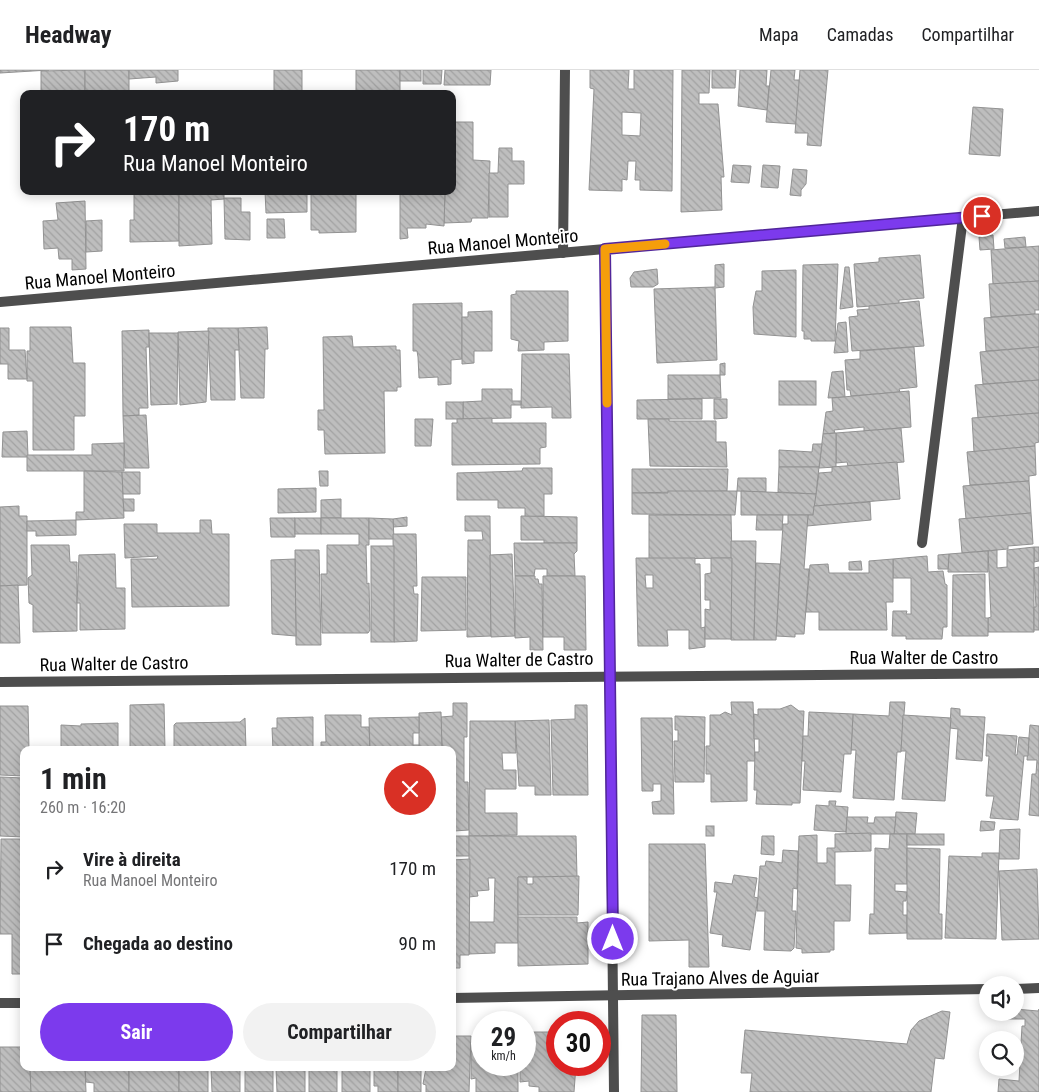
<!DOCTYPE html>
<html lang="pt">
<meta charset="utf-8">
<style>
body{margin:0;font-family:"Roboto Condensed",sans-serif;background:#f2f2f2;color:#202124;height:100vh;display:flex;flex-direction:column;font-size:19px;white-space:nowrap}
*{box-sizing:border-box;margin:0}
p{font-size:16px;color:#757577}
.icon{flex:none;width:28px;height:28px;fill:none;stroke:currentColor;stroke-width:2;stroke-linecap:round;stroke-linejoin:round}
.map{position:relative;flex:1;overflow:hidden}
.details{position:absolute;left:20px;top:676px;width:436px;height:325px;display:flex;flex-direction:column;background:#fff;border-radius:10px;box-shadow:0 2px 12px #0003}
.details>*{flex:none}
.top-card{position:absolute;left:20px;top:20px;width:436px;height:105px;border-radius:10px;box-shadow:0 2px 12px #0003;background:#202124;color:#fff;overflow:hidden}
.buttons{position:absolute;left:979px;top:906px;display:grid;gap:10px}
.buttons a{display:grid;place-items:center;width:45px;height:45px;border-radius:50%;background:#fff;box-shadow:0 2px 12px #0003;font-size:25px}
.speed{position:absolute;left:471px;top:941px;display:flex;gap:10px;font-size:25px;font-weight:700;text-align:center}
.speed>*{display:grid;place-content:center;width:65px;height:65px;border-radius:50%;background:#fff;box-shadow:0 2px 12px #0003;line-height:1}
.speed small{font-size:12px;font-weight:400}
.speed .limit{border:8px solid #d22;background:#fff;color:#111}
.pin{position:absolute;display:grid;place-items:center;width:42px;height:42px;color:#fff;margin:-21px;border:2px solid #fff;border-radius:50%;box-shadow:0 1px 5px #0007}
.me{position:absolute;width:55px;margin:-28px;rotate:0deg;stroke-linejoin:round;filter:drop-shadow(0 0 4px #0008)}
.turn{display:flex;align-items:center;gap:18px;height:105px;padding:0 20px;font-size:22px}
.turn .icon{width:65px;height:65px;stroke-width:2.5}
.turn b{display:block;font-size:35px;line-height:42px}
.round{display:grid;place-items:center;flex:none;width:52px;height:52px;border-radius:26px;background:#f2f2f2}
.summary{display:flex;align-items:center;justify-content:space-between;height:85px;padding:0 20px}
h1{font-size:30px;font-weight:700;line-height:38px}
.action{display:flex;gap:10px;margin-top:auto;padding:10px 20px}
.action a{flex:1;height:58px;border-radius:30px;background:#7c3aed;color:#fff;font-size:20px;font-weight:700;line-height:58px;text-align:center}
.action a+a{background:#f2f2f2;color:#202124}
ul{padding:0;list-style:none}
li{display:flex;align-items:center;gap:15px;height:75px;padding:0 20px}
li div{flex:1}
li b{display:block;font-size:19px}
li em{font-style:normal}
header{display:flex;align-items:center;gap:30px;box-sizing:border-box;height:70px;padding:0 25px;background:#fff;border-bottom:1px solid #e0e0e0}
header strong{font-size:24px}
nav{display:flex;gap:28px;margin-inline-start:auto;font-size:18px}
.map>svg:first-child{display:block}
.building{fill:url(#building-back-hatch);stroke:#929292;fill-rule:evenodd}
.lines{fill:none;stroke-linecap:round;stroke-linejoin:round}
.service{stroke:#4e4e4e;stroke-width:10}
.minor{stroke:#4e4e4e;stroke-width:10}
.tertiary{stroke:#4e4e4e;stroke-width:10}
.route-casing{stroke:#51269a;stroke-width:12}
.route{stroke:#7c3aed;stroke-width:9}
.slow{stroke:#f59e0b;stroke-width:9}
.labels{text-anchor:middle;stroke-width:4;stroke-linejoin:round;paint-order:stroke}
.street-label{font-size:18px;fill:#000;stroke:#fff}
</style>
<header>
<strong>Headway</strong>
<nav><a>Mapa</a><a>Camadas</a><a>Compartilhar</a></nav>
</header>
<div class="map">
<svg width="1039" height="1022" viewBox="0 0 1039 1022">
<defs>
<pattern id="building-back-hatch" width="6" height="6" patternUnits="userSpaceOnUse" patternTransform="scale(1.25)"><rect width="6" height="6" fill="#bebebe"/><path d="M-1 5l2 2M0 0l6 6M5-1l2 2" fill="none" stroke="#a2a2a2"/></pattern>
</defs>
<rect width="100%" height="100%" fill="#fff"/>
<g class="building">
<path d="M0,0H49L0,3Z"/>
<path d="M85,0V24H41V1Z"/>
<rect x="85" y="0" width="44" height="24"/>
<path d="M129,0H178V11L156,13V7L129,9Z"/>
<rect x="274" y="0" width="28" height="21"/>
<rect x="356" y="0" width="44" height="24"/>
<rect x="400" y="0" width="21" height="11"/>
<path d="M423,0H442L441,14H423Z"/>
<path d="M445,0H491L490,15H444Z"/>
<path d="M590,0H629L628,19H634V0H673L672,121L640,120V110H635L636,91H628L627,110L622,109V121L589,120L594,19L590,18ZM622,42L641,43L640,66L622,65Z"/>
<path d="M682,0H710L709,23H699V34H718L724,107H721L722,140L681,142Z"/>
<path d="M712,0H736L735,18H712Z"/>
<path d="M740,0H767L766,16H769L767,40L738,36Z"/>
<path d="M771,0H795L794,10H800L796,54L766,52Z"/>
<path d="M800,0H828L821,76L807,75L808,63H795Z"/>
<path d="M973,37L1003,39L1000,86L969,84Z"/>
<path d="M452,52H473V90L490,91L488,148H472L471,152L444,153L445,121H452Z"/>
<path d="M499,78H512V91H524V114H508V147H489V103H498Z"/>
<path d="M733,95L751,96L749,113L731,112Z"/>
<path d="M763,95L780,96L778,118L761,117Z"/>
<path d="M793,99L807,100L806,114L801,120V126L790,125Z"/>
<path d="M134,121H179V171L130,172V150H134Z"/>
<path d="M179,121H224V129L211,130L212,174L179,176Z"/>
<path d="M265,121H307V142L266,143Z"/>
<path d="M311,121H356V162L319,163V160H311Z"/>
<path d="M400,121H445L444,156L426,154V158H407L408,168L400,169Z"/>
<path d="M224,128H241V142H250V170L225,169Z"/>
<path d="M85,131L86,199L72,200V189H59L58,178L44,179L43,151L58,150L56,133Z"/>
<path d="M267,149H284L285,168H267Z"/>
<path d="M102,150V181L86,182V151Z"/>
<path d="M993,165L994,179L980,180L979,167Z"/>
<path d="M1025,167L1026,177L1005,178L1004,169Z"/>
<path d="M1039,176V211L993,214L991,180Z"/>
<path d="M920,185L924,228L899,230V234L857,237L854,194L879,192V188Z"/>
<path d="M724,194V217L715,218L717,290L657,293L654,219L715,217V195Z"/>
<path d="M838,194L835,271H811V269H804V261H802L803,195Z"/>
<path d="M845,197H849L853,237L840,239Z"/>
<path d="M657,199L658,214L653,217H631L630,208L634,202Z"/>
<path d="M796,200V267L754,264L753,237L756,221H762V201Z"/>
<path d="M1039,211V240H1035V244L991,247L989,214Z"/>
<path d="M516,221H568V271L544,272V280L518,281L519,271L511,269V225L516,224Z"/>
<path d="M919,231L924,276L852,281L849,247L858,246L857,240L869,239V236Z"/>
<path d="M462,233V289L451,290V314L438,315V307L419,308L418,287L417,281H413V234Z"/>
<path d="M492,241V281H474V293L462,294V247H468V242Z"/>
<path d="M1035,244H1039V277L986,281L984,248Z"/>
<path d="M846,252L848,282L834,283L838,253Z"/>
<path d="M30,257H71L73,293H85V346H74V380H33V311H27V281H30Z"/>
<path d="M267,257L268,279H265L264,328H241L238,258Z"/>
<path d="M0,258H9V280H25L27,309H8V294H0Z"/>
<path d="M208,258H238L239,280H235V330H211Z"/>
<path d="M149,260V277H146L148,338H139V345L123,346L122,261Z"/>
<path d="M209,261L206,332L180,335L178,262Z"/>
<path d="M149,263H178L177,334L151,335Z"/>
<path d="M352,266L353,277L396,276V280H400L401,317H397V321H384L385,383L325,384L324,360H318V340H324L323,267Z"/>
<path d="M914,277L917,317L899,319L900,322L851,326L850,320H847L845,290L860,289V281Z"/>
<path d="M1039,277V310L983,314L980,282Z"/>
<path d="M522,284H569L571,348H552V337L521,338Z"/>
<path d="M725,293V305H720V294Z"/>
<path d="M843,301L845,327L828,328L832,302Z"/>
<path d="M668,305H720L721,328L668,329Z"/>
<path d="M1039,310V343L978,348L975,315Z"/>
<rect x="779" y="311" width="37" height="24"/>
<path d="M482,319H512V331H521V335H511V348L463,349V332L482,331Z"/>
<path d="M909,321L911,357L864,361V357L834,360L835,363L823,364L826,342L833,341L832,328Z"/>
<path d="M702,329V349H637V330Z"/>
<path d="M714,329H727V348L714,349Z"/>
<rect x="446" y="332" width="17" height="17"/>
<path d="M1039,343V372L1035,373V376L974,382L972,348Z"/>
<path d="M146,345L149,398H125L123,346Z"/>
<path d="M492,348V353H546V377L540,378V394L452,395V353H457V349Z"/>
<path d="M415,349H433L431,376H415Z"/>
<path d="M648,349H669V351H716V372H726L727,397L650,396Z"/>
<path d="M901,358L904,392L848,396L847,392L836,393V363Z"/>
<path d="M27,361L28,387H2L3,362Z"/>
<path d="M836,363V397L819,398L823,364Z"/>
<path d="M124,373V401H27V385H92V374Z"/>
<path d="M813,374H822L819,397H779V380L812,382Z"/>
<path d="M1035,376L1036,405L1029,406V411L970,415L967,382Z"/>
<path d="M897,392L900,429L814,436L819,403L832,402V397Z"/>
<path d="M779,397H819L816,424L778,422Z"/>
<path d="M523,398H552V424H544V446L525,447V438H498V430H457V403L522,401Z"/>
<path d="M632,399H728L727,421L632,423Z"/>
<path d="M84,401L122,402L124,448L76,450V442H84Z"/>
<path d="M319,401H328V416H320Z"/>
<path d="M122,402H140V424H123Z"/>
<path d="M738,408H766V422L737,421Z"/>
<path d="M1029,411L1031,443L966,449L963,416Z"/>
<path d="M316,418V442L278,443V419Z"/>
<path d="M668,421H737L735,445L632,444V423H668Z"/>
<path d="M741,421L816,424L813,445H741Z"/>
<path d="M123,429H134V441H124Z"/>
<path d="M341,429V448H321V430Z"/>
<path d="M870,432L871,450L807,456L808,445H813L814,436Z"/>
<path d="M19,436V446H27V515L0,516V437Z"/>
<path d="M1031,443L1033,474L1008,476V479L962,483L959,449Z"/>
<path d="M649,445H731L732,488L649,489Z"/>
<path d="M757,445H783L782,460H756Z"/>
<path d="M788,445H808L804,499H809L804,564H795V567L776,566L783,454H788Z"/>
<path d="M465,446H490L491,566L467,567L468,470H483L482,461H465Z"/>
<path d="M521,446L577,447V473H544V470H521Z"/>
<path d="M407,447V456L393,457V449Z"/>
<path d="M270,448H295V467H271Z"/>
<rect x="295" y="448" width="26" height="16"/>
<path d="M321,448H369V475H366L367,514L369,513L370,560L368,563H322L321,504H327V475H359V464H321Z"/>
<path d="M369,448L393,449L394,469H369Z"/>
<path d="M76,450V465L36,466V461H27V451Z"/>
<path d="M200,450H211L212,464H229V536L132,537L131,489H157L158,486L125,488L124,454H157V463H200Z"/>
<path d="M393,464H416L417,516H413L414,524H418L417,571L394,572Z"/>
<path d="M731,471H756L754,570H731Z"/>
<path d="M514,473H577V481L574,484L575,506H547V499H535L534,506H515Z"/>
<path d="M31,475H69L70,492H77V561L33,562V535L29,533L28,508L32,505Z"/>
<rect x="371" y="476" width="23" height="96"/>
<path d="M1034,477H1039V491L1034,492Z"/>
<path d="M1034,477V562H988V548L991,547L988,481L997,480V498L1007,497V480Z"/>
<path d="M295,480H319L321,575H296Z"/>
<path d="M988,481V502H948L949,484Z"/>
<path d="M115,484L116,518H125V559L80,560V533H77L79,485Z"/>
<path d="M512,484L515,566L491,567L490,485Z"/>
<path d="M949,484L948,499H938V485Z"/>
<path d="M927,486L928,502L943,501L945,514L947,515V557H943L942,569H906V566H892L893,541H907L906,544H911V508H893V489Z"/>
<path d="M636,488H695V494H700L701,558L705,557V577L689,579V560H667L668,576H638ZM645,505H653V518H646Z"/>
<path d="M711,488H732L731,569H705V539L710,540V530H705V504L711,503Z"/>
<path d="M295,489L296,566L272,564L271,490Z"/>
<path d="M893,489V532H886L887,560H819V542H806L810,495L828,494L829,503H869V491Z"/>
<path d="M861,491L862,500H849V492Z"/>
<path d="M756,493L780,494L776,570H754Z"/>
<path d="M1039,497V560H1034V537H1036L1034,498Z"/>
<path d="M985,504V548H988V566H952L953,505Z"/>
<path d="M515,506H535V509H538L539,514H542L543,580H530V567L515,568Z"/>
<path d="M543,506H585L586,580H564V567H543Z"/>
<path d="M422,507H466V560L421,561Z"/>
<path d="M18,515L20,573H0V516Z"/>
<path d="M731,632H753L755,691H747V731L711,732V704H706V676H710V645H720L725,642L732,645Z"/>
<path d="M890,632H905L901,682H897L894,730L853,728L856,680H851L853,644L889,646Z"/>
<path d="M453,633H467V667H464V712H468L469,760L454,761L452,680H442L441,647L453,646Z"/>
<path d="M164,634L165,679L174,680H130V635Z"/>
<path d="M575,635H587L588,725H553L551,650L575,649Z"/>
<path d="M791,635L799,641H804L800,733H792V735L756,734L757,720H754L755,682H759V669H754V644L758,645V639H780Z"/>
<path d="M0,636H28L29,680H24V706L0,705Z"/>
<path d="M951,638L960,639V646L985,647L982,691L956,689L958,659L950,658Z"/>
<path d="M441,642L442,680H419V643Z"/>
<path d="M809,642L853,644L851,684H844L841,722L803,720L805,691H802L803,666H808Z"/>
<path d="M325,645H361V657H369L370,680H321V672H326Z"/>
<path d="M903,645L951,648L945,731L902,729L906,681H901Z"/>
<path d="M675,646L705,647L704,712H675L674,671H678V660H675Z"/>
<path d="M313,647V680H273L272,658H277V648Z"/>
<path d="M419,647V663H413V675H419V680H370L369,648Z"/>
<path d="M245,648L246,680H174V655L176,653L240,652Z"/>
<path d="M641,648H672L674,744H653L652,732L661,731V714H653V721H642Z"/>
<path d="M549,650L551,725H535V716H519L515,651Z"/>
<path d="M470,651H515L516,683H502L503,700H516V719H485V743H517V765L469,766Z"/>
<path d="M118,653V680H61V655L81,656V654Z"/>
<path d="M1030,655L1039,656V746L1029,745L1032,704H1036L1037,690H1027Z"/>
<path d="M987,664L1017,666L1015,685H1017L1019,667L1029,668L1028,686H1024L1018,750L990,748L994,726H986L989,686H986Z"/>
<path d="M0,707L24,708V767L0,766Z"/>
<path d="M829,731H836L835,736L848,737L846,762L814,760L816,735L829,736Z"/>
<path d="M896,742L917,743L915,764H894Z"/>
<path d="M847,747H868L867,753H874L875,747H896L894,764H846Z"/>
<path d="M981,751L995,752L994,760L980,761Z"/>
<rect x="706" y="756" width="8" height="10"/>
<path d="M1020,759L1019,789H999L1000,760Z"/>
<path d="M871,763V781L835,782V815H851L850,851H834V880H830V882L802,883V879L796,878L799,766L817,765V793H827V778H835V764Z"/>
<path d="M890,764H907V814H895V821L907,822L906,831H903V845H907V863L869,864L870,844H874L875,778L889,779Z"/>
<rect x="907" y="764" width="37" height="11"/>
<path d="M452,766H469L470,786H452Z"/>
<path d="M469,766H576L577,807H518V873H495V883L469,884V852H494L495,808H488L489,820L477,821L478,826L469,827Z"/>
<path d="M762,766H774V785L761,784Z"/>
<path d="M1,769H24V904H12V864H0Z"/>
<path d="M649,774H705L709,897H689V870L649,871Z"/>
<path d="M907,778L940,779L939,844H942V869H907Z"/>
<path d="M783,780L798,781L797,819L793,818L792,841H796L794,878L791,881L764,880L765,841H757L760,796H765L766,791L782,793Z"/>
<path d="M982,783H999L996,869L945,868L949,786L982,787Z"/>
<path d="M470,789L469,885H460V898H452V790Z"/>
<path d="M1037,799L1039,869L1002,870L999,801Z"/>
<path d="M734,805L757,808L754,827L758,828L750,880L722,876L723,865L710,863L717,822H714L715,812L732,814Z"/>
<path d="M579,806L578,845H518V807H527V814H533V807Z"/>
<path d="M518,847H577V853L588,852V894L518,896Z"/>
<path d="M1015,939L1038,941L1039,939V1022H998L999,1009L1019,1011L1022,956H1025V949H1000V942H1015Z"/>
<path d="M942,941L950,942L944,989L935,988L931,1022H750L752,1003H741L745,960L907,974L911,960L919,951Z"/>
<path d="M642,945H676L677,1022H641Z"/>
<path d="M527,962H558V995H576L574,1022H539V1017L529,1016V1011L520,1012V995H525V966H527Z"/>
<path d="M452,966H471L469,1022H426V1015L423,1014L426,998H452Z"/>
<path d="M471,972H482V995H518V1022H476V1008L471,1009Z"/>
<path d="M0,977H24V998H30L31,1022H0Z"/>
<path d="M30,998H85L86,1022H31Z"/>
<path d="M85,998H129V1022H94V1013L86,1012Z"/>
<rect x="129" y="998" width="50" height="24"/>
<rect x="179" y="998" width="29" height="24"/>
<path d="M211,998H245V1000H240V1022H212Z"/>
<rect x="245" y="998" width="28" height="24"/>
<path d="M276,998H305V1022H277Z"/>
<path d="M309,998H342L337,999V1022H309Z"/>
<path d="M342,998H374L370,999V1022H342Z"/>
<path d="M374,998H398V1022H378V1016H374Z"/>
<rect x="398" y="998" width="23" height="24"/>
</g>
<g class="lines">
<path class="service" d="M563,183L565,0"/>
<g class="minor">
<path d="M605,179L614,1022"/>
<path d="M922,473L963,147"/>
<path d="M0,612L1039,603"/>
<path d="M1015,919L1039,918"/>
<path d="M452,928L988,919"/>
<path d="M0,933H24"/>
</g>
<path class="tertiary" d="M0,232L1039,141"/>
</g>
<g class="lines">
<defs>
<path id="route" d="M613,869L605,179L982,146"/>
</defs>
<use href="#route" class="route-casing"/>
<use href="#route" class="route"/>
<path class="slow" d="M607,333L605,179L665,174"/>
</g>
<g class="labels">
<g class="street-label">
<text transform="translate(503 172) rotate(-5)" y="6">Rua Manoel Monteiro</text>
<text transform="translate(100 207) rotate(-5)" y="6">Rua Manoel Monteiro</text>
<text x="924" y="594">Rua Walter de Castro</text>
<text transform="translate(519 590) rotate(-1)" y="6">Rua Walter de Castro</text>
<text transform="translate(114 594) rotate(-1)" y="6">Rua Walter de Castro</text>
<text transform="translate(720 908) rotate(-1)" y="6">Rua Trajano Alves de Aguiar</text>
</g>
</g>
</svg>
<div class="buttons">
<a><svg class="icon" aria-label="sound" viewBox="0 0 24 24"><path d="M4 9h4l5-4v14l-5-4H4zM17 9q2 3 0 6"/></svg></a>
<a><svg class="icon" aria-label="search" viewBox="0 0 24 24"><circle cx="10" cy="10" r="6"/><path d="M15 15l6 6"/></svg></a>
</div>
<div class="speed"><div>29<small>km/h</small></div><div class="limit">30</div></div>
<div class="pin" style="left:982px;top:146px;background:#d93025"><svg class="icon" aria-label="arrive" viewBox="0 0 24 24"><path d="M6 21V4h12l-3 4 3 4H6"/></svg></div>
<svg class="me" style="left:613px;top:869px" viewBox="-20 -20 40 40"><circle r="17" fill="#7c3aed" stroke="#fff" stroke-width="3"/><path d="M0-11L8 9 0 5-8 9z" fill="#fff"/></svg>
<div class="top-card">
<div class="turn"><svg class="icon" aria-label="right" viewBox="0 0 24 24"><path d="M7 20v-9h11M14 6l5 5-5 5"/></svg><div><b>170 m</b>Rua Manoel Monteiro</div></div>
</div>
<section class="details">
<div class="summary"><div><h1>1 min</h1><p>260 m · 16:20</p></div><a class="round" style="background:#d93025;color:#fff"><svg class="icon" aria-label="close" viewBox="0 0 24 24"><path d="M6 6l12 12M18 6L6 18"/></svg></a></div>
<ul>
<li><svg class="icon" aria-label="right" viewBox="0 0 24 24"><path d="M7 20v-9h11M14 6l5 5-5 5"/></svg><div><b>Vire à direita</b><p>Rua Manoel Monteiro</p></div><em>170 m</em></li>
<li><svg class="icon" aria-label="arrive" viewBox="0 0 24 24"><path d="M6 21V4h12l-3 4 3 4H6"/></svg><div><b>Chegada ao destino</b></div><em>90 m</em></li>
</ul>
<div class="action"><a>Sair</a><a>Compartilhar</a></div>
</section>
</div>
